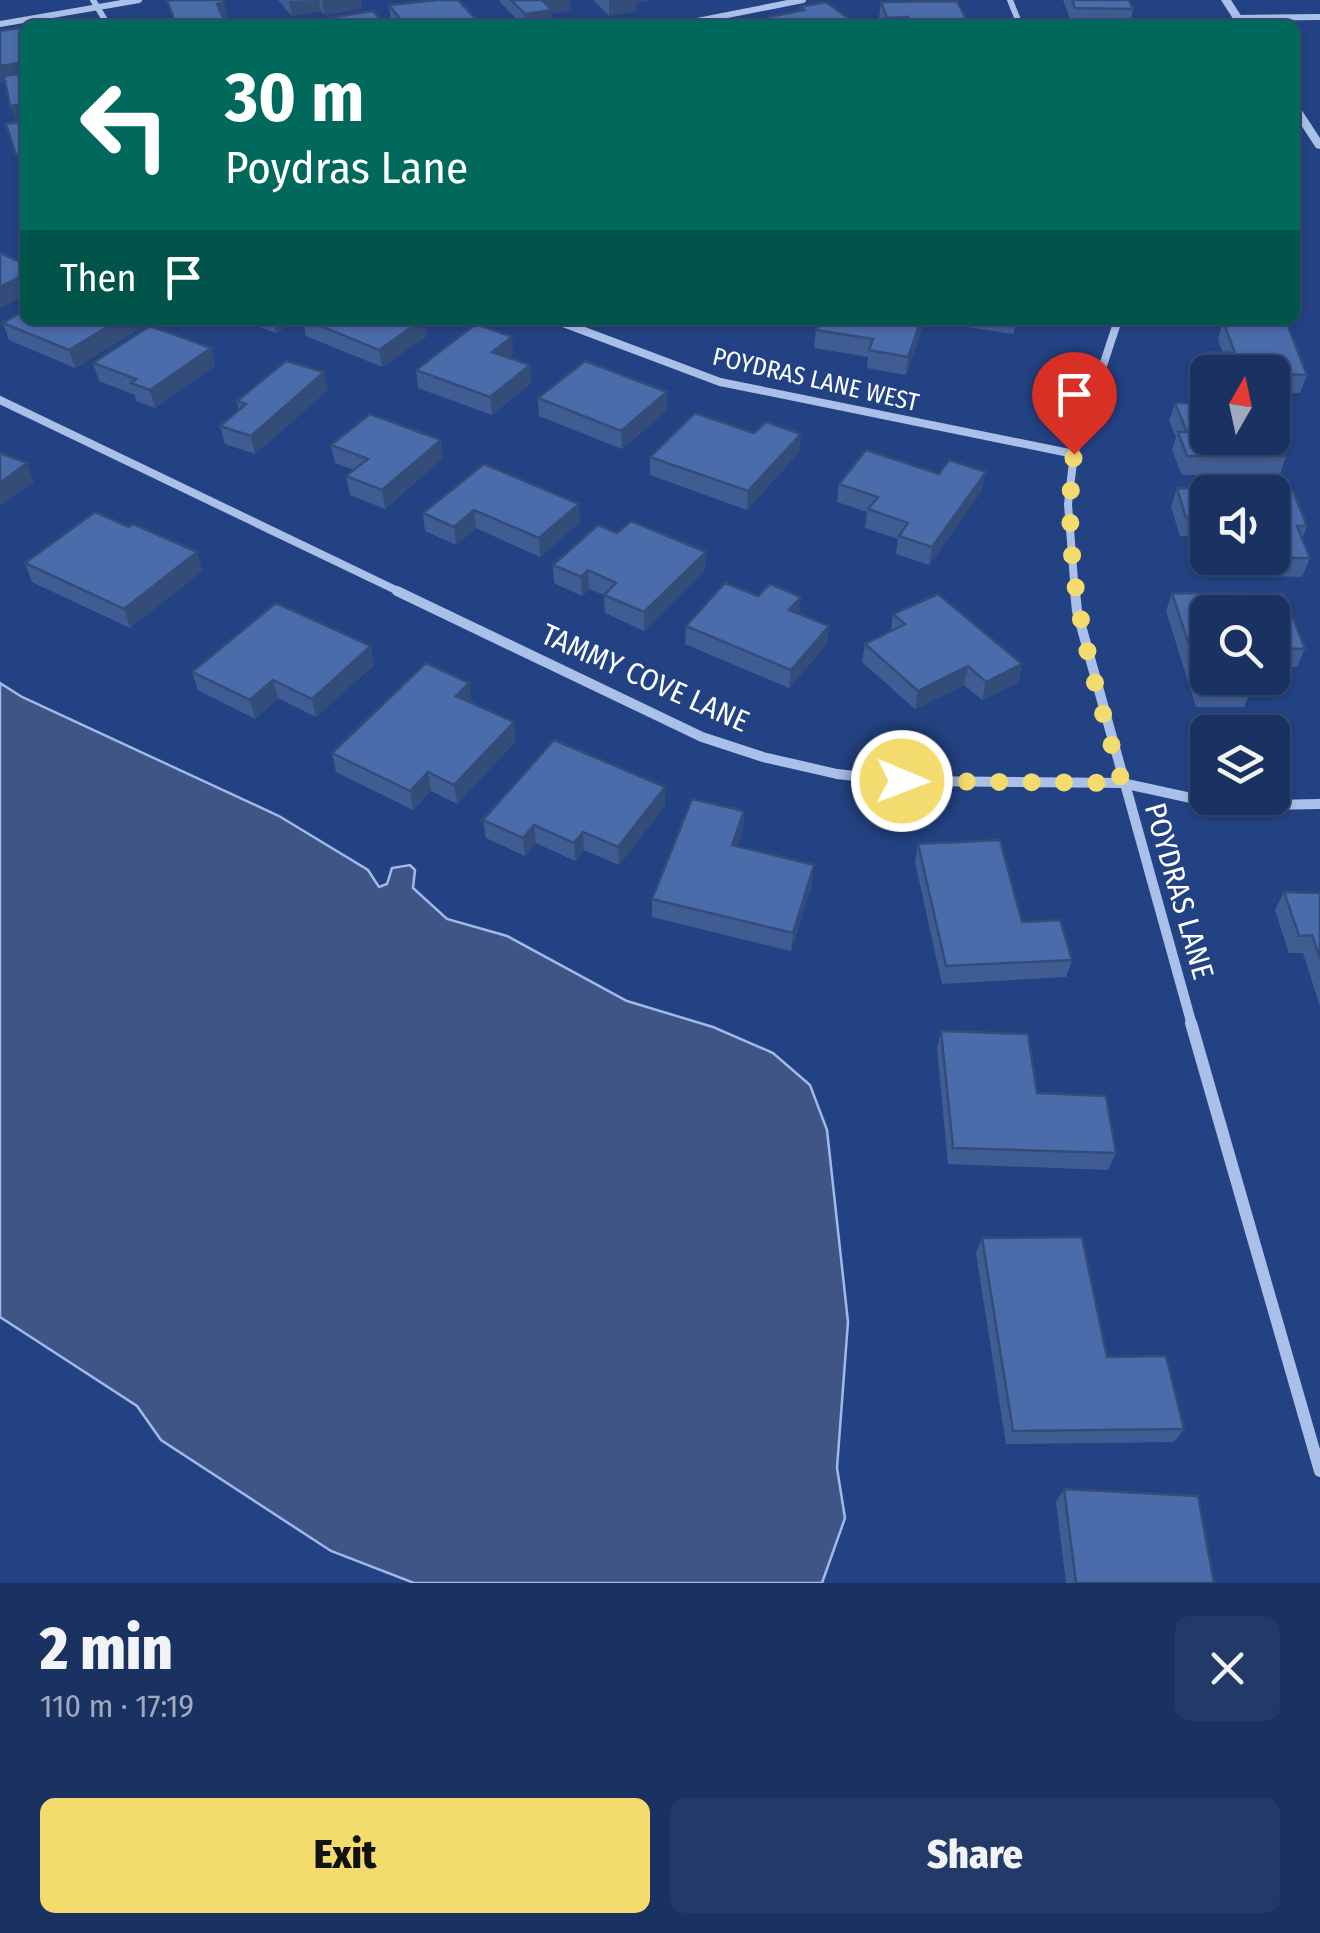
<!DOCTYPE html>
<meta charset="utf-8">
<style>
body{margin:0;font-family:"Fira Sans Condensed",sans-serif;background:#233a68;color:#f1f3f6;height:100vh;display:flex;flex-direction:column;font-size:38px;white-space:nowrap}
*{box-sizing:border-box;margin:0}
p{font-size:32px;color:#9faabe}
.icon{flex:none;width:55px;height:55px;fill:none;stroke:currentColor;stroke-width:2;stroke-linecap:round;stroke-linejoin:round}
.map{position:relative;height:1583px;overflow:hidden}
.sheet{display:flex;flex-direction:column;background:#1a3262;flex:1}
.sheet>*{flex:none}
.banner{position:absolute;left:20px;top:20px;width:1280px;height:305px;border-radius:15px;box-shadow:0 2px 8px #0004,0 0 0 2px #384d77;background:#00695c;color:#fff;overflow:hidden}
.needle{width:65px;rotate:9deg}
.controls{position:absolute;left:1190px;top:355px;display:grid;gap:20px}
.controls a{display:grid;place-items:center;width:100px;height:100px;border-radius:15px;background:#1a3262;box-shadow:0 2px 8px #0004,0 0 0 2px #384d77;font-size:50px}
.pin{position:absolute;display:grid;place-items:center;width:85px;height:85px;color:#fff;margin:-102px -42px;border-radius:50% 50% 50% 0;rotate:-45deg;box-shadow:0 0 10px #0007}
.pin .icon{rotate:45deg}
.me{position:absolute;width:110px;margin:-55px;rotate:91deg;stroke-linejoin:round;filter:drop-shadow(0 0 8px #0008)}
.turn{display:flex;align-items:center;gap:35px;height:210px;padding:0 40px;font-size:45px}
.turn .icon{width:130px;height:130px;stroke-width:2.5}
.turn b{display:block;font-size:70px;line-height:85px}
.then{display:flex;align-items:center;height:95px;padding:0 40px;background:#0003;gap:20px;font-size:38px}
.round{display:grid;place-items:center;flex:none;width:105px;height:105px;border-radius:15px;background:#233a68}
.head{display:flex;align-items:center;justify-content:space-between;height:170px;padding:0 40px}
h1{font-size:60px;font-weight:800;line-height:75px}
.action{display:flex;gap:20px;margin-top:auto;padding:20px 40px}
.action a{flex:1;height:115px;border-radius:15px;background:#f3db6e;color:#111;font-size:40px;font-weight:800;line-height:115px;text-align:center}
.action a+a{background:#233a68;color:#f1f3f6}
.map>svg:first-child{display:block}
.water{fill:#3e5585;stroke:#9fb9e9;stroke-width:2.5}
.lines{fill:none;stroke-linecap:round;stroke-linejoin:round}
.minor-far3{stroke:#abc0e8;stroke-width:6}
.minor-far2{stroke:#abc0e8;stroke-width:8}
.minor-far1{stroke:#abc0e8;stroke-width:10}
.minor{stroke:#abc0e8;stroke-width:12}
.tertiary{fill:#abc0e8;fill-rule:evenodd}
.wall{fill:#405d93}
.shaded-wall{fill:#344c78}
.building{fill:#4b6cab;stroke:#344c78;stroke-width:2.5}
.route{stroke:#f3db6e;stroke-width:18;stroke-dasharray:0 32.4}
.labels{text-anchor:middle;stroke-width:8;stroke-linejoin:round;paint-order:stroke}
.far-street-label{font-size:25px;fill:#fff;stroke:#234283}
.street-label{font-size:30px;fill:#fff;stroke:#234283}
</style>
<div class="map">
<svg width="1320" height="1583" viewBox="0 0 1320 1583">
<rect width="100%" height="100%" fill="#234283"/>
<path class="water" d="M0,683L22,697L279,816L368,870L379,887L387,884L392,868L410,865L415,870L413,888L447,919L507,936L627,1001L713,1027L773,1053L810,1085L827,1130L848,1322L837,1468L845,1518L822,1583H414L331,1551L161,1440L137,1406L0,1317Z"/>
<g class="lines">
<g class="minor-far3">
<path d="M93,0L108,25"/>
<path d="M1010,0L1020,25"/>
<path d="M1237,18L1320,17"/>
<path d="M0,24L139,0"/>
<path d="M677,25L803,0"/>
</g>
<g class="minor-far2">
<path d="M555,320L720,382L1074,454"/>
<path d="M0,400L402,593"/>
<path d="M1075,593L1068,504L1074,454L1118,320"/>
</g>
<g class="minor-far1">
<path d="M397,591L702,737L763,757L837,774L902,781L1122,783L1228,806L1320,804"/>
<path d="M1075,591L1077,611L1192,1025"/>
</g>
<path class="minor" d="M1191,1023L1320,1471"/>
<g class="tertiary">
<path d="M1221,0H1231L1247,25H1237Z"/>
<path d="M1295,105L1299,106L1320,138V149L1316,148L1295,116Z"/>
</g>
</g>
<g class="wall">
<path d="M278,0H361L362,8L324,15L321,11L292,16Z"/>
<path d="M458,0L480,25H395L391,20L389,5Z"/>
<path d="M500,0H570L571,10L552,13V25H522L500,2Z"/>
<path d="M593,0H652L636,3V11L609,16Z"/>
<path d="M1063,0H1129L1133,9L1130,25L1072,24Z"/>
<path d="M881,2L968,23L967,25H882L879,18Z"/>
<path d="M800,7L857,25H769V17L799,11Z"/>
<path d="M25,320H137L139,329L75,368L9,340L3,323Z"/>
<path d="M240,320H295L276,333Z"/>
<path d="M303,320H425L427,336L382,367L306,336Z"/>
<path d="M820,320H923L922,329L906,375L867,368L868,357L814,348L816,330Z"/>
<path d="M953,320H1017L1013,334L953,325Z"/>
<path d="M1223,321L1307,375L1300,393L1272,392V372H1208V390L1205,389L1199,370L1205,352L1223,353L1218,339Z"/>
<path d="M211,348L215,366L155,408L136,401L135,395L99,381L93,363Z"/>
<path d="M513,354L509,358L530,365L531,383L492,415L418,388L416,370Z"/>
<path d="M328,390L255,454L225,444L220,426L239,410L237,401Z"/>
<path d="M667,392V410L622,449L539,416L538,398Z"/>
<path d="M1197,396L1286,456L1280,475H1182L1172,450L1176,437L1169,421L1175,403H1195Z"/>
<path d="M754,433L801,434L799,452L747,510L650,475V457Z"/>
<path d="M331,445L443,458L385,509L350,495L346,476L354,470L335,463Z"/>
<path d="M484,464L580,522L540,557L476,528L456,545L425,531L423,513Z"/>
<path d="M839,484L982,490L929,565L896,554L898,539L865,528L867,512L837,502Z"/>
<path d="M1177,488L1293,491L1307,526L1302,538L1310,558L1302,577L1229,575L1224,558H1272V492H1208V537L1180,536L1171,507Z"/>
<path d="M129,527L197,552L202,571L130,628L32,582L25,563Z"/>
<path d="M617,533L706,552L705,570L644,631L605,613L604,595L589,589L582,596L554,583L553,565Z"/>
<path d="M1172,593L1284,594L1305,649L1297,667H1272V612H1208V678H1248L1252,689L1244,707H1196L1166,611Z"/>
<path d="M799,614L829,626L827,644L789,688L685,644L686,626Z"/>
<path d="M893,614L1022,664L1018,682L982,700L964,685L915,709L862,662L865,644L891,631Z"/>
<path d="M374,665L316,717L278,698L255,719L198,690L192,672Z"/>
<path d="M472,701L470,702L516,741L457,804L431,791L413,810L336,772L332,753Z"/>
<path d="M665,787V806L619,865L584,850L575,861L536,843L525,856L486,838L483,820Z"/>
<path d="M744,811L743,829L737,847L812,883L791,951L652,917V899Z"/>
<path d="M918,844L1072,960L1066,977L942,984L915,862Z"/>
<path d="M1284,892L1320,893V1006L1303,953H1289L1275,910Z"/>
<path d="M941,1031L1037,1093L1116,1153L1108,1170L948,1164L937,1048Z"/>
<path d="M982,1238L1184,1429L1174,1442L1006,1444L976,1253Z"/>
<path d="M1064,1489L1214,1583H1066L1056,1502Z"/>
</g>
<g class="shaded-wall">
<path d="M319,0L321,11L292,16L289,1Z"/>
<path d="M322,0H361L362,8L324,15Z"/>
<path d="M541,0H570L571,10L552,13V25H526L525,14Z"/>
<path d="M609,0H652L636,3V11L609,16Z"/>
<path d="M224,3L227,18L221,19L217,4Z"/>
<path d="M25,62V79L0,83V66Z"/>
<path d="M25,104V121L16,123L10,106Z"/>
<path d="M25,154V171L22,172L16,155Z"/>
<path d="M25,274V295L0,308V287Z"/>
<path d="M119,320H137L139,329L75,368L69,350Z"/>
<path d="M273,320H295L276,333Z"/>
<path d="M422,320H425L427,336L382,367L379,350Z"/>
<path d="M921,320H923L922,329L906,375L908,357Z"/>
<path d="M512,337L513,354L494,370L492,352Z"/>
<path d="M211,348L215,366L155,408L150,390Z"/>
<path d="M530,365L531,383L492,415L490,397Z"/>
<path d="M324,372L328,390L255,454L251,436Z"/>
<path d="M667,392V410L622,449L621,431Z"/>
<path d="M801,434L799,452L747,510L748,491Z"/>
<path d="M441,440L443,458L385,509L382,490Z"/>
<path d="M27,463L34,482L0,506V483Z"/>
<path d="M986,472L982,490L929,565L932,547Z"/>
<path d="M579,504L580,522L540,557L539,538Z"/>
<path d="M474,510L476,528L456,545L454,527Z"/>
<path d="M197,552L202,571L130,628L124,609Z"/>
<path d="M706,552L705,570L644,631V612Z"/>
<path d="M588,570L589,589L582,596L581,577Z"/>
<path d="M801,597L799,616L789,610Z"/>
<path d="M829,626L827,644L789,688L791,670Z"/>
<path d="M371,646L374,665L316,717L312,699Z"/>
<path d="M1022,664L1018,682L982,700L986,682Z"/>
<path d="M968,666L964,685L915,709L918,691Z"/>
<path d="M273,680L278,698L255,719L250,700Z"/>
<path d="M469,683L472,701L459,714L456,696Z"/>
<path d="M514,722L516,741L457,804L454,785Z"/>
<path d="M428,772L431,791L413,810L410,791Z"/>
<path d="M665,787V806L619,865L618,847Z"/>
<path d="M744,811L743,829L731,864L732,845Z"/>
<path d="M534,825L536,843L525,856L523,838Z"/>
<path d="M583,832L584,850L575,861L574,843Z"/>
<path d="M814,865L812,883L791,951L793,933Z"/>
</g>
<g class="building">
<path d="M167,0H223L224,3L217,4L226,24L176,25Z"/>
<path d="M438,0H458L480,24L451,25L448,22L433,25H405L389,5Z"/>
<path d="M511,0H542L552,10L525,14Z"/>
<path d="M1072,0H1129L1133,9L1075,8Z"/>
<path d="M957,1L968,23L911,24L908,17L887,18L881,2Z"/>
<path d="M826,2L857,25H780L769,17L804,10L800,7Z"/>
<path d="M373,11L385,25H325L333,24L329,18Z"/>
<path d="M747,21L752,25H727Z"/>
<path d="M25,27V62L0,66V31Z"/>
<path d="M25,73V104L10,106L4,76Z"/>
<path d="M25,121V154L16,155L6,124Z"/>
<path d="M0,253L25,264V274L0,287Z"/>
<path d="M25,310V320H119L69,350L3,323Z"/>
<path d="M306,320H422L379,350Z"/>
<path d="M820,320H921L908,357L869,350L873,339L816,330Z"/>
<path d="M1223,321L1287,324L1307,375L1272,374V372L1211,371L1205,352L1235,353Z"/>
<path d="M476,324L512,337L492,352L530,365L490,397L416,370Z"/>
<path d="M150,326L211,348L150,390L131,383L136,379L93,363Z"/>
<path d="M286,361L324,372L251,436L220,426L246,404L237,401Z"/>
<path d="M585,361L667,392L621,431L538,398Z"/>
<path d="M1197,396H1208V438H1272V427L1286,456H1187L1178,432H1187L1175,403H1200Z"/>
<path d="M695,413L754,433L766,422L801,434L748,491L650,457Z"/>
<path d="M370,414L441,440L382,490L346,476L368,459L331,445Z"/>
<path d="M866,450L939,474L949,460L986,472L932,547L899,536L908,523L868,509L878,497L839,484Z"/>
<path d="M0,453L27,463L0,483Z"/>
<path d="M484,464L579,504L539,538L474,510L454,527L423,513Z"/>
<path d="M1177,488L1293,491L1307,526H1297L1310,558H1272V492H1208V518H1186Z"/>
<path d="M95,512L129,527L133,524L197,552L124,609L25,563Z"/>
<path d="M631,521L706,552L644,612L604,595L616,583L588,570L581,577L553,565L598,525L617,533Z"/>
<path d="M725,583L758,596L770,584L801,597L789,610L829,626L791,670L686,626Z"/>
<path d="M1172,593L1284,594L1305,649L1272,648V612H1208V678H1248L1252,689L1203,688Z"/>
<path d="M938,594L1022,664L986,682L968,666L918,691L865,644L905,624L893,614Z"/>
<path d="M276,603L371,646L312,699L273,680L250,700L192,672Z"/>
<path d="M426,663L469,683L456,696L514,722L454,785L428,772L410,791L332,753Z"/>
<path d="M554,740L665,787L618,847L583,832L574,843L534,825L523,838L483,820Z"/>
<path d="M692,799L744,811L732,845L814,865L793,933L652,899Z"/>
<path d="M1000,840L1022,922L1060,920L1072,960L946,966L918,844Z"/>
<path d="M1284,892L1320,893V958L1312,935L1299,936Z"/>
<path d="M941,1031L1028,1034L1037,1093L1106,1096L1116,1153L953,1148Z"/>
<path d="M1082,1237L1107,1357L1166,1356L1184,1429L1013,1431L982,1238Z"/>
<path d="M1064,1489L1198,1496L1214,1583H1076Z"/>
</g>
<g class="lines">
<path class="route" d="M902,781L1122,783C1092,672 1059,570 1074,454"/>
</g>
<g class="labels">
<g class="far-street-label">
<text transform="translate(816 379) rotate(13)" y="9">POYDRAS LANE WEST</text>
</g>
<g class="street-label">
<text transform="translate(645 678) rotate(24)" y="10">TAMMY COVE LANE</text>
<text transform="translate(1179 891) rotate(74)" y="10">POYDRAS LANE</text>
</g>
</g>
</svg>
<div class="controls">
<a><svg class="needle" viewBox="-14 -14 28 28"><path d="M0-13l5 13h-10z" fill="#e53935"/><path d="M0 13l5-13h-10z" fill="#9faabe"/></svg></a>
<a><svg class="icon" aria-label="sound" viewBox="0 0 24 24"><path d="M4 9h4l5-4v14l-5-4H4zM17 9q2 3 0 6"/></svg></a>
<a><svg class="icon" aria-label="search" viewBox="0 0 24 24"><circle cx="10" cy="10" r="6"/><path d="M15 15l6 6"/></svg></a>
<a><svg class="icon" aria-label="layers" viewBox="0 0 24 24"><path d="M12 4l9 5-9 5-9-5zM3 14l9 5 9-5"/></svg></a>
</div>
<div class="pin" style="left:1074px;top:454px;background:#d93025"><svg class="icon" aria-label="arrive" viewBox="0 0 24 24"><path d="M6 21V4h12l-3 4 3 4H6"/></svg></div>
<svg class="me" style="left:902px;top:781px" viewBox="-20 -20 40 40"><circle r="17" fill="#f3db6e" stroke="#fff" stroke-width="3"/><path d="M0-11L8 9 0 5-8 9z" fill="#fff"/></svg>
<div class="banner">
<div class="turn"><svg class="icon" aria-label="left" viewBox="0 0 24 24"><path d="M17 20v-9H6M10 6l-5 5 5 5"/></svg><div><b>30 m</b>Poydras Lane</div></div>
<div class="then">Then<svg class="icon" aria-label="arrive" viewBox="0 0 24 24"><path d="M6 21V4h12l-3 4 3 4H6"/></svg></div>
</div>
</div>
<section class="sheet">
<div class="head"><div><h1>2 min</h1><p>110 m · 17:19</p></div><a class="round"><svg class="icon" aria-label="close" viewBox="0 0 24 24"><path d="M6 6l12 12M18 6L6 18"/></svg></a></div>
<div class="action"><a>Exit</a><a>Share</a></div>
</section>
